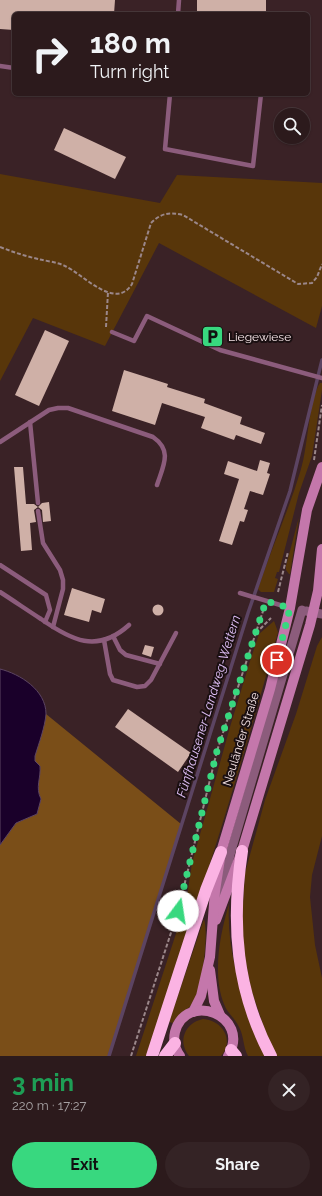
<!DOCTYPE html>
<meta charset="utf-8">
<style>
body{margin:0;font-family:Raleway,sans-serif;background:#342325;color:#f1f3f6;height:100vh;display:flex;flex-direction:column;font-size:15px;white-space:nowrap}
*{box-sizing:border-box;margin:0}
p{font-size:13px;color:#a6a1a3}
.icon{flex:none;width:22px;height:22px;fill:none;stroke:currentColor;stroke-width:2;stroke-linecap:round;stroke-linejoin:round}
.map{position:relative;height:1056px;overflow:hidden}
.drawer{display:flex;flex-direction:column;background:#2c1a1c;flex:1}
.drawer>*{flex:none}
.banner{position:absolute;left:12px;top:12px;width:298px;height:84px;border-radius:6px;box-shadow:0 1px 3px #0004,0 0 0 1px #48383b;background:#2c1a1c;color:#f1f3f6;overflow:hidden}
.buttons{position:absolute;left:274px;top:108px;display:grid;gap:8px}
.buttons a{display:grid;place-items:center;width:36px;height:36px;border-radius:50%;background:#2c1a1c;box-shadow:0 1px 3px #0004,0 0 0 1px #48383b;font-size:20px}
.pin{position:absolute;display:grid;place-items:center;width:34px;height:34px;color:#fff;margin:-17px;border:2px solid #fff;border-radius:50%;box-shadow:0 1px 4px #0007}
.me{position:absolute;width:44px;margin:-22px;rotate:14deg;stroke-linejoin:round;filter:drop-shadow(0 0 3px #0008)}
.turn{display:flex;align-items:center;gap:14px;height:84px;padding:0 12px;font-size:18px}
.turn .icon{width:52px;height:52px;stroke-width:2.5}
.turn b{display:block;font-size:28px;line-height:34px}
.round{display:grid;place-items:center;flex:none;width:42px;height:42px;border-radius:21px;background:#342325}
.overview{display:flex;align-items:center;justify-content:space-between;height:68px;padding:0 12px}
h1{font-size:24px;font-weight:700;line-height:30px;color:#1e9e55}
.primary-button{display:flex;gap:8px;margin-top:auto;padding:8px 12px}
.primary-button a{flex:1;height:46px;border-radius:24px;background:#38d87f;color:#111;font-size:16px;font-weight:700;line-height:46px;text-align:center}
.primary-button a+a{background:#342325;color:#f1f3f6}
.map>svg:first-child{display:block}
.green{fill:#58360a}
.forest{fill:#7a4e18}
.water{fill:#1a002a;stroke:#5c4462}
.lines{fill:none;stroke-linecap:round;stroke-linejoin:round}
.stream{stroke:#5c4462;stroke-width:3.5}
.building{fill:#cfb0a7}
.path{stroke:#9b878a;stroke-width:2;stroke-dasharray:4 2;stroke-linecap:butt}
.lane{stroke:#8c5c7c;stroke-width:4.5}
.street{stroke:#8c5c7c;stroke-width:9}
.secondary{stroke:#c477ab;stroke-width:10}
.highway{stroke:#fbb3e3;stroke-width:12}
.route{stroke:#38d87f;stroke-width:7;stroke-dasharray:0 12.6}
.labels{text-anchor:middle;stroke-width:4;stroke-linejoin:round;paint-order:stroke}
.poi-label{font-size:12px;fill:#f5e4e6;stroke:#1a0f11;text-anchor:start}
.street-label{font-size:12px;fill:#f5e4e6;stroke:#1a0f11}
.water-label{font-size:13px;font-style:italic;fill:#e1c0f9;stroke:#1a0f11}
</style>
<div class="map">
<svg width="322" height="1056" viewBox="0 0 322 1056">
<rect width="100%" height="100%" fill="#3a2226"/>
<g class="green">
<path d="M0,174L160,203L177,175L322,183V306L316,328L159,243L105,346L33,318L0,381Z"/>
<path d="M320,383H322V390L312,456L299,493L279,572H277L275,578L278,579L274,592H261L258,589C271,549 289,510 301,469C308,447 309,399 320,383Z"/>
<path d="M299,517L290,574H289L286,570V566Z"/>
<path d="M274,621L278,632C240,775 194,915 147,1056H136L186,903L192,863L230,727L251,658L259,634Z"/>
<path d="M322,637V836L312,875L310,897L315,945L322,978V1056H277L266,1033L251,989L241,937L245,873L265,800L296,714L317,646Z"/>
<path d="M229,904C226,959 246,1006 266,1056H248C243,1047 244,1036 239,1027C235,1018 227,1013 224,1004C212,974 220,934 229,904Z"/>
<path d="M204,919C209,934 202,989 193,1003C187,1011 178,1014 173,1023L169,1022Z"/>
<path d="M203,1019C222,1020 235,1040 221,1056H189C177,1041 185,1023 203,1019Z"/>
</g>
<path class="forest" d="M46,714L181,824L109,1056H0V845L16,823L37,814L41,799C35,787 41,779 40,766L35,761V755Z"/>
<path class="water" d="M0,669C20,674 46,690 46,714C45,727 39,743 35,756V761L40,766C41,779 35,787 41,799L37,814L16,823L0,845Z"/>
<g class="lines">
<path class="stream" d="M109,1056L248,613L290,491L322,360"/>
</g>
<g class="building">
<path d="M0,0H115L114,14H14V30L0,29Z"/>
<rect x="197" y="0" width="69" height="14"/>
<path d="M64,128L126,157L115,179L54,150Z"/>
<path d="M45,330L69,341L39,406L15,395Z"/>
<path d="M124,370L168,384L167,387L205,399L204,403L242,417L240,424L265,433L261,444L236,435L234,440L201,428L205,417L162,403L155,425L112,411Z"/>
<path d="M260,460L270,463L267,473L270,474L263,495L250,491L244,509L248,510L244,522L240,521L232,545L219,541L239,479L224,474L228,461L257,471Z"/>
<path d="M14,467H23L26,504H34L38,507L42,503L49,502L51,521L43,522L42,510L38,507L34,510L36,522L30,523L32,550L21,551Z"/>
<path d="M72,588L105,599L101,613L92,610L89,622L64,615Z"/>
<circle cx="158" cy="610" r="5.5"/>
<path d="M145,645L154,647L151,657L142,654Z"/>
<path d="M128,709L191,753L178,772L115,727Z"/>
</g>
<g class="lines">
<g class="path">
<path d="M0,247C13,252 25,256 38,259C46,261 57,262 65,266C83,274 115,311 132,284L151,223C161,213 169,212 183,215L298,284L312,283L317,277L322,264"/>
<path d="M106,327L108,292"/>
<path d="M314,460L322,405"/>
<path d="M278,592L288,552"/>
<path d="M256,633L271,618"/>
<path d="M131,1056L178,911L217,751L264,608"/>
</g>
<g class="lane">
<path d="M178,14L179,0"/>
<path d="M0,66L14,68"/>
<path d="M170,94L165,149L253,166L261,94"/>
<path d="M112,332L134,341L147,316L220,350L322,378"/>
<path d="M30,422L38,503"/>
<path d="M0,442L49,410L58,408H68L153,437C173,451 163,466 157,485"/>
<path d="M38,511L43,543L60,570L63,580V589L53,627"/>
<path d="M0,565L46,595L50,610L45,622"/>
<path d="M0,592C14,601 27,610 41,619C71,640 97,654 129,625"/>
<path d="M240,593L290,608"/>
<path d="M113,636L120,650L126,655L160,664"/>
<path d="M104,640L110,674L113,680L137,687L145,686L151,680L176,633"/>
</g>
<g class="street">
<path d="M306,611L322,614"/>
<path d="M217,907L231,851L302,610"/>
</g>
<g class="secondary">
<path d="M216,920L242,851L310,625L318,591L322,549"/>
<path d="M210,970L214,1001L220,1015"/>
<path d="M193,1012L201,996L210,957L215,891L221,852L270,689L290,608L307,510L322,467"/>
<path d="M180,1056C175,1049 173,1041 175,1032C186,990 252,1016 228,1056"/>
</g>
<g class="highway">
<path d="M242,851C231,924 236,990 271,1056"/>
<path d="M231,1050L236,1056"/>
<path d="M152,1056L206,890L221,852"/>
<path d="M165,1056L175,1043"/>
</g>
</g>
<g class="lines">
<path class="route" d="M178,911L217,751L266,601L290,608L277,660"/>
</g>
<defs>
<symbol id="parking-square" viewBox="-11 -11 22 22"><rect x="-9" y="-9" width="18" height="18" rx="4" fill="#38d87f" stroke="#1a0f11"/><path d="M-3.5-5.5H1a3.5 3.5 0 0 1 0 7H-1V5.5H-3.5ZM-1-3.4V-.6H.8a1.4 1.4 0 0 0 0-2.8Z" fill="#111"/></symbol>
</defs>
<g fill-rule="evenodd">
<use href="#parking-square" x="200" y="324" width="25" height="25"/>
</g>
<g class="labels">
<g class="poi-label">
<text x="228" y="341">Liegewiese</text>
</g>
<g class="street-label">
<text transform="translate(241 739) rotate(-73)" y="4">Neuländer Straße</text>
</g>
<g class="water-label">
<text transform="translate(208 706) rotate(-73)" y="5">Fünfhausener-Landweg-Wettern</text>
</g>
</g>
</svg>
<div class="buttons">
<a><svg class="icon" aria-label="search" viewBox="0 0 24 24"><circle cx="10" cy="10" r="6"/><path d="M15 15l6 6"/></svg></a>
</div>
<div class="pin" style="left:277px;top:660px;background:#d93025"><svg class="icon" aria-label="arrive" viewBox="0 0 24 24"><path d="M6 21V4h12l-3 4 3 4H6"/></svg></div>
<svg class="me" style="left:178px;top:911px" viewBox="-20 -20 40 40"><circle r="19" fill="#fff"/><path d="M0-13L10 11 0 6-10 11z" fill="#38d87f"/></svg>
<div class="banner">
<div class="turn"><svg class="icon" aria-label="right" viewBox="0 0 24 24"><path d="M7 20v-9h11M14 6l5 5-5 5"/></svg><div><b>180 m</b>Turn right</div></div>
</div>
</div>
<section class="drawer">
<div class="overview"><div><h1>3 min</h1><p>220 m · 17:27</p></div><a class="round"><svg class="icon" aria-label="close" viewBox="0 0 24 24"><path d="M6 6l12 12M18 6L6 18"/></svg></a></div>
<div class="primary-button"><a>Exit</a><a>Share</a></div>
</section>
